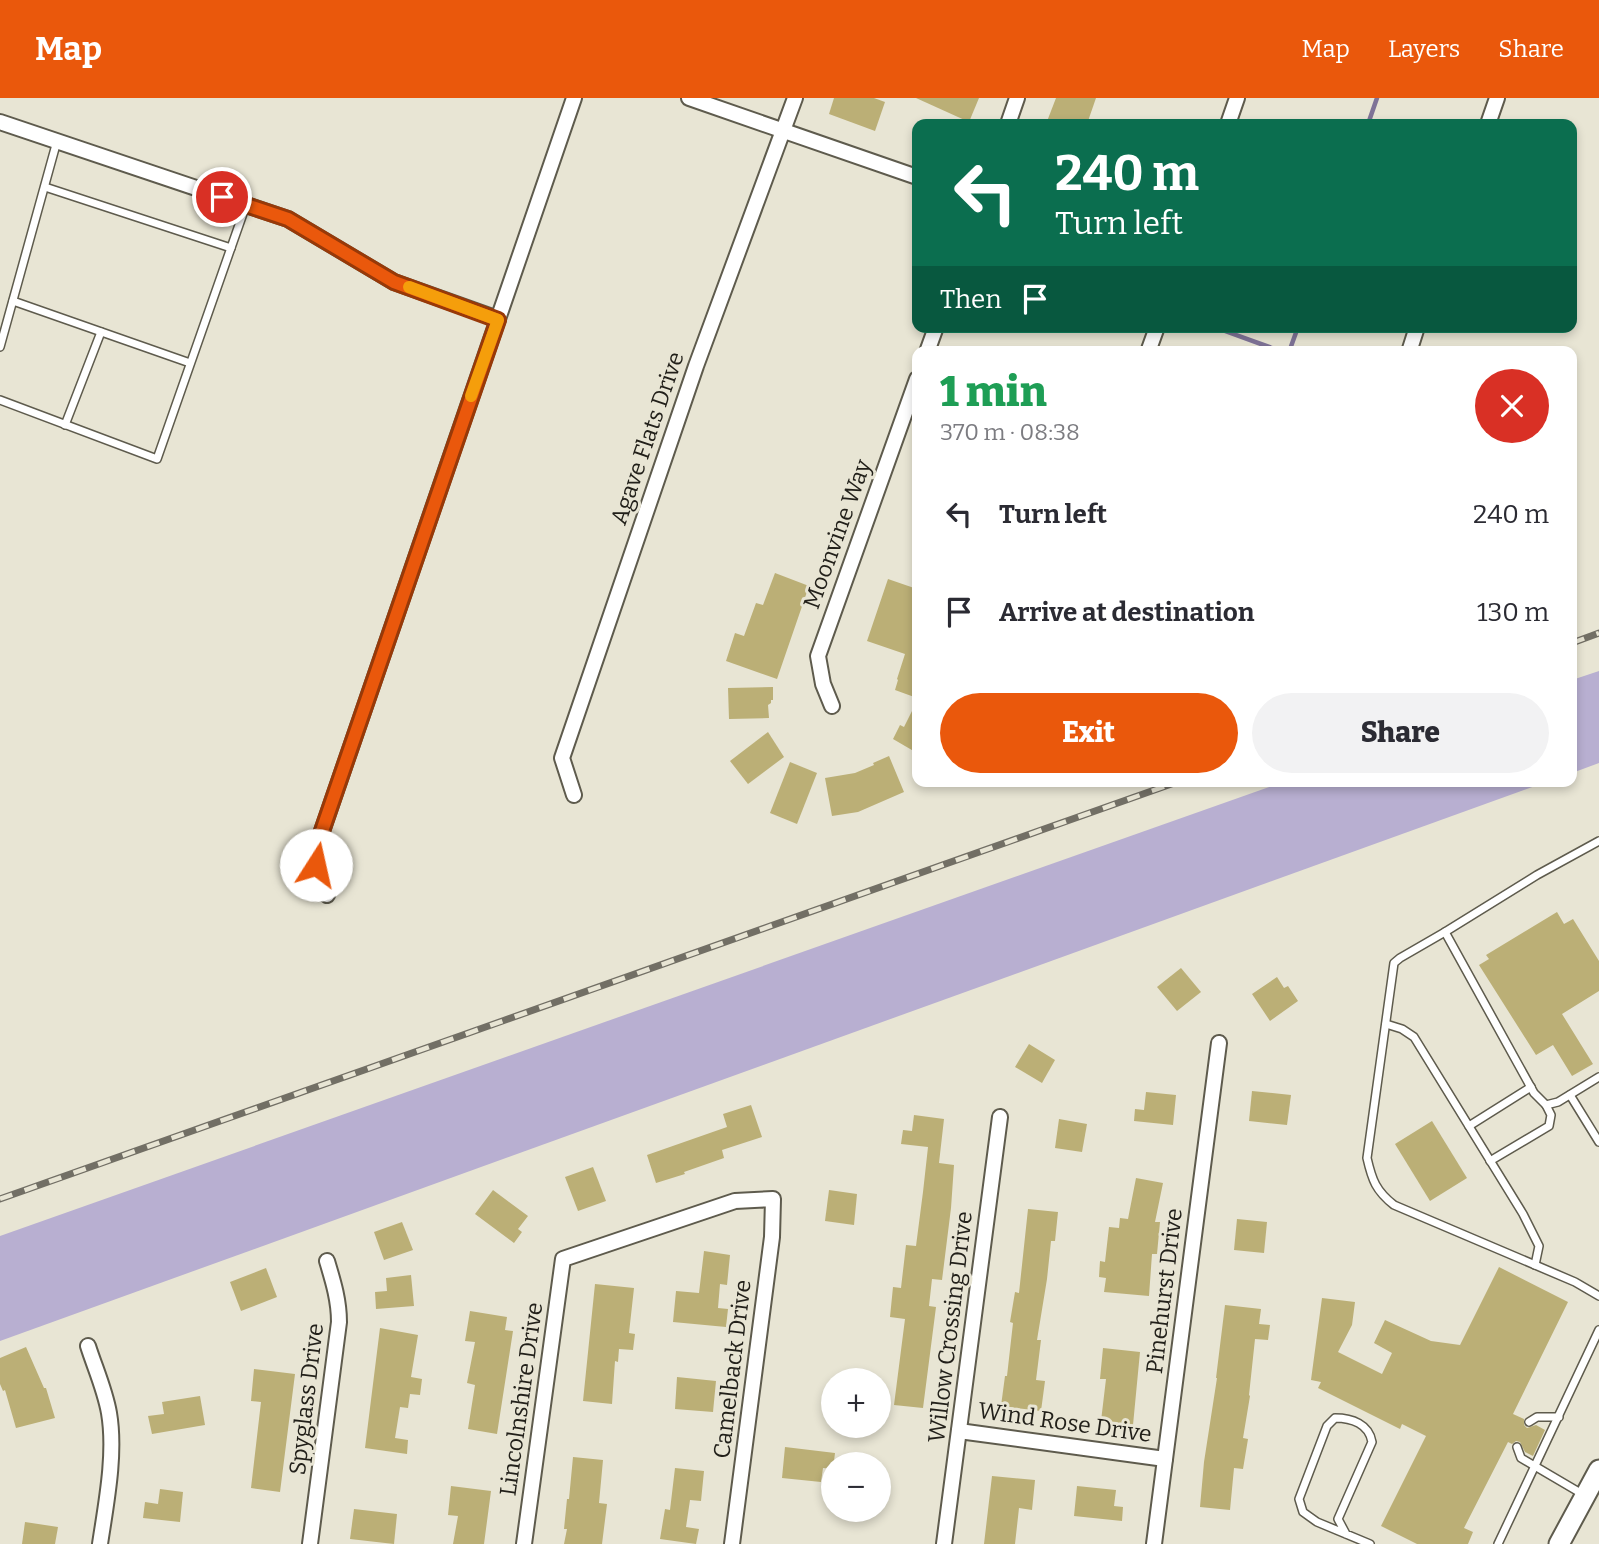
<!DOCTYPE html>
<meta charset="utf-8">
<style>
body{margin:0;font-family:Bitter,serif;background:#f2f2f3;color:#2b2b33;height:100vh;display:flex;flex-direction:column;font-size:26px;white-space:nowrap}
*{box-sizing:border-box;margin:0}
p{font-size:23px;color:#7c7c81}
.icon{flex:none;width:38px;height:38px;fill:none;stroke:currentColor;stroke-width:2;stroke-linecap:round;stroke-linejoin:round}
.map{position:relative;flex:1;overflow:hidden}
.side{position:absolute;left:912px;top:248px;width:665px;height:441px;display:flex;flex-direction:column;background:#fff;border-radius:14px;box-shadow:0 4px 10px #0003}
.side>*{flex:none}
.banner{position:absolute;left:912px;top:21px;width:665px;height:214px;border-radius:14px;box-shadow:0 4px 10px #0003;background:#0b6e4f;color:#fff;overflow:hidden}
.buttons{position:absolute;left:821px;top:1270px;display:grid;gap:14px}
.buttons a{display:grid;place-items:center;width:70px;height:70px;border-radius:50%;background:#fff;box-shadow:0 4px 10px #0003;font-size:35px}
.pin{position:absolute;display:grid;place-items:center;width:60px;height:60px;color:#fff;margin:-30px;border:4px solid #fff;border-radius:50%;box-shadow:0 2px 7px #0007}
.me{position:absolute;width:77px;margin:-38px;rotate:10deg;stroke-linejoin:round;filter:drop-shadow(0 0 5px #0008)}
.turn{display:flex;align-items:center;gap:24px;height:147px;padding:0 28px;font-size:32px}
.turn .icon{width:91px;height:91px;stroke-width:2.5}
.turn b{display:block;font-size:49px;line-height:60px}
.then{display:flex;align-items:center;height:66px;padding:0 28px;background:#0003;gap:14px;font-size:26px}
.round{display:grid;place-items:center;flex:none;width:74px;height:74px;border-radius:37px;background:#f2f2f3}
.overview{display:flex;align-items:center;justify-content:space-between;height:119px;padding:0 28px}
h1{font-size:42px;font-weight:800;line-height:52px;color:#1e9e55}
.primary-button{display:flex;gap:14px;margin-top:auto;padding:14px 28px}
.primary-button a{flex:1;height:80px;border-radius:42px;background:#ea580c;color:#fff;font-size:28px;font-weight:800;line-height:80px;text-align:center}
.primary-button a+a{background:#f2f2f3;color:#2b2b33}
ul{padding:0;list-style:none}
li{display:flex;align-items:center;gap:21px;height:98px;padding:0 28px}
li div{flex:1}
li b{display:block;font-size:26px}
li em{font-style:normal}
header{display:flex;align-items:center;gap:42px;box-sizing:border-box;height:98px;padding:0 35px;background:#ea580c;color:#fff}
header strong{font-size:33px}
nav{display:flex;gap:38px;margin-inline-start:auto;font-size:24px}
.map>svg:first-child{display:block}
.green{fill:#b8afd1}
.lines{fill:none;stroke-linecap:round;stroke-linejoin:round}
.stream{stroke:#7f7397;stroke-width:4.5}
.building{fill:#bbaf76}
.service-casing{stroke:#5e5b4d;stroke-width:10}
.minor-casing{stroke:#5e5b4d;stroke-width:18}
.secondary-casing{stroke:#5e5b4d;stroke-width:23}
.service{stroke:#fff;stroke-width:7}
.minor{stroke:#fff;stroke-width:14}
.secondary{stroke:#fff;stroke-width:19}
.rail-casing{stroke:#726f65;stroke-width:7}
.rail{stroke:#e8e5d4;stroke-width:4.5;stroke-dasharray:13;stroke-linecap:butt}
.route-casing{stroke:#983908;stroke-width:18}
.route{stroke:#ea580c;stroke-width:12}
.slow{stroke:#f59e0b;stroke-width:12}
.labels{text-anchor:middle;stroke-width:6;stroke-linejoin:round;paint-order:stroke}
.street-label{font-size:23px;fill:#22201a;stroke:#e8e5d4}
</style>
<header>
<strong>Map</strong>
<nav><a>Map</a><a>Layers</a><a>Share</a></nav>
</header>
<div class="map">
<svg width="1599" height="1446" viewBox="0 0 1599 1446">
<rect width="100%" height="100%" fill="#e8e5d4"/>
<g class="green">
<path d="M1599,573V665L1572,675V582Z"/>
<path d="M1283,684H1546L0,1243V1138Z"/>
</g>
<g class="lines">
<g class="stream">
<path d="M1368,26L1377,0"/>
<path d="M1214,229L1283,254"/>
<path d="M1289,254L1298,229"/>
</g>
</g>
<g class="building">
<path d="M834,0H874L885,4L875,33L829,16Z"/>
<path d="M916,0H979L969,24Z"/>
<path d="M1056,0H1096L1087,26H1046Z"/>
<path d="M775,475L809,488L777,581L726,563L735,535L744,538L756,505L763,507Z"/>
<path d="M888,481L917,491V600L895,592L898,582L897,581L905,556L867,543Z"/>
<path d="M773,589V602H771V605L768,607L769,620L729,621L728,590Z"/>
<path d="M917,603V655L893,641L900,627L904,629Z"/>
<path d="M768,634L784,659L748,686L730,663Z"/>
<path d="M889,658L904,694L858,714L832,718L825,680L855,675L874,667L873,665Z"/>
<path d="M790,664L817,675L797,726L770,715Z"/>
<path d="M1557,814L1564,826L1573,821L1599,863V893L1562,916L1593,966L1572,978L1553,947L1536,957L1479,867L1489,861L1486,857Z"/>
<path d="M1181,870L1201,894L1177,913L1157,889Z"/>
<path d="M1277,879L1284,890L1288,888L1298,903L1270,923L1252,896Z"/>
<path d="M1029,946L1055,962L1042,985L1015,969Z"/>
<path d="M1252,993L1291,997L1287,1027L1249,1023Z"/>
<path d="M1146,994L1176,997L1173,1027L1134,1023L1135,1011L1144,1012Z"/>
<path d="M751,1007L762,1039L722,1052L724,1060L684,1074L685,1076L656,1085L647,1057L727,1029L723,1016Z"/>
<path d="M914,1017L944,1021L939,1065L954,1067L951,1110L942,1182L932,1181L929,1208L936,1209L923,1310L894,1307L905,1221L890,1219L893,1189L901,1190L906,1147L916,1148L923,1094L928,1049L901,1046L903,1032L912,1033Z"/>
<path d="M1059,1021L1087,1026L1082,1054L1055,1050Z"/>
<path d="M1432,1023L1467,1080L1430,1103L1395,1046Z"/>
<path d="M593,1069L606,1103L578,1113L565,1079Z"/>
<path d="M1136,1080L1163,1085L1155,1124H1160L1157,1156H1152L1149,1198L1104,1194L1106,1180L1099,1179L1100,1163L1105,1164L1109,1129L1119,1130L1120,1120L1128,1121Z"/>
<path d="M493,1092L528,1118L518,1131L522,1134L514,1145L475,1116Z"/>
<path d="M829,1092L857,1096L854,1127L825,1123Z"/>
<path d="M1028,1111L1058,1114L1055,1143H1051L1047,1181L1037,1242H1041L1036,1282L1045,1283L1041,1313L1001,1308L1005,1278H1007L1013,1225L1010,1224L1015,1194L1019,1195Z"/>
<path d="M1237,1121L1267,1124L1264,1155L1234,1152Z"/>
<path d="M402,1124L413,1152L384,1162L374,1134Z"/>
<path d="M704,1153L730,1157L727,1187L720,1186L718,1210L728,1211L726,1229L673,1224L676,1193L699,1195Z"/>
<path d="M1499,1169L1568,1204L1513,1316L1524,1321V1327L1527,1330L1536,1327L1545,1332L1533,1358L1525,1354L1520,1344L1516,1343L1512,1346L1508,1344L1464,1430L1473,1434L1468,1446H1417L1381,1428L1426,1338L1402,1326L1400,1331L1318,1290L1321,1284L1311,1282L1322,1200L1355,1204L1352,1227L1338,1254L1382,1276L1392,1255L1374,1245L1385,1222L1431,1243L1460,1247Z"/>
<path d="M266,1170L277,1199L241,1213L230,1184Z"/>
<path d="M411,1177L414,1208L376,1211L375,1194L387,1193L386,1180Z"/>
<path d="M595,1186L634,1190L629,1235L635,1236L633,1252L619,1251L618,1264L615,1263L612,1306L583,1303Z"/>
<path d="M1225,1207L1261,1211L1259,1226L1270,1227L1268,1242L1255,1241L1249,1297L1250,1298L1243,1340L1248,1341L1243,1371L1234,1370L1230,1412L1200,1409L1204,1364L1217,1280H1216Z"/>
<path d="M470,1213L507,1219L505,1232L513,1233L497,1336L468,1331L475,1287L467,1285L475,1244L465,1243Z"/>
<path d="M380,1230L418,1237L411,1279L422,1281L420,1297L410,1296L408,1310L400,1309L395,1340L408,1342L407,1356L365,1350Z"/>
<path d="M26,1249L44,1290H46L55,1320L16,1330L5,1292L3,1293L0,1286V1260Z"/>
<path d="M1103,1250L1140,1254L1133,1327L1101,1323L1106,1281H1100Z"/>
<path d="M254,1271L295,1276L280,1394L251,1390L261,1304L251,1303Z"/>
<path d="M677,1279L716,1283L713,1314L675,1311Z"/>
<path d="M200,1298L205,1327L152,1336L148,1318L164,1316L162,1304Z"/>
<path d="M785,1349L835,1355L833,1371L823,1370L821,1384L782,1380Z"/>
<path d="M573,1359L603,1362L599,1405L607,1406L602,1446H564L567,1431H564L567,1401H569Z"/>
<path d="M675,1370L704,1373L701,1403L690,1402L686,1429L699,1431L696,1446L660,1441L665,1411L670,1412Z"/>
<path d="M992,1378L1035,1382L1032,1412L1019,1410L1015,1446H984Z"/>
<path d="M451,1388L491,1393L484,1446H453L458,1418L448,1417Z"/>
<path d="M1077,1388L1116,1392L1114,1408L1123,1409L1122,1423L1074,1418Z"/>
<path d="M160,1391L183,1394L180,1424L143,1420L145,1404L158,1406Z"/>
<path d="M354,1411L397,1416L394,1446L350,1441Z"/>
<path d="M25,1424L58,1429L55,1446H22Z"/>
</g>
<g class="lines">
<defs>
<g id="service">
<path d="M45,89L231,150"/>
<path d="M13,203L190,265"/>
<path d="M0,249L57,43"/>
<path d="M0,302L157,361L246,107"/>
<path d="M65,327L101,234"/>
<path d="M1599,743L1537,777L1445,834L1534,995L1546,1007L1558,1004L1599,979"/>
<path d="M1445,834L1400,860L1394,865L1367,1060C1372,1082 1376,1093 1394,1107L1575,1184L1599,1198"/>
<path d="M1386,926L1402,931L1414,939L1523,1116L1539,1148L1535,1167"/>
<path d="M1570,997L1599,1044"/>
<path d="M1469,1028L1531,989"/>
<path d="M1490,1063L1549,1028L1551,1017L1546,1007"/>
<path d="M1529,1324L1537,1319H1559"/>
<path d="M1517,1349L1521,1360L1584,1397"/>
<path d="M1346,1436L1338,1421L1372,1344C1369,1326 1352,1320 1335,1320L1327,1328L1299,1401L1303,1414L1317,1424L1370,1446"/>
<path d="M1498,1446L1599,1232"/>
</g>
<g id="minor">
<path d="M689,0L917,79"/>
<path d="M0,24L288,121L394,184L498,221"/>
<path d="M1008,26L1017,0"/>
<path d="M1228,26L1237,0"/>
<path d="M1488,26L1497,0"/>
<path d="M927,254L936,229"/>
<path d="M1148,254L1157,229"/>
<path d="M1409,254L1417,229"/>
<path d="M832,608L823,586L818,558L917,281"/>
<path d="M574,697L562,660L696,268L795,0"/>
<path d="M327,797L316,767L321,736L574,0"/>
<path d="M88,1248C95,1270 105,1292 109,1315C116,1356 106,1406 100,1446"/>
<path d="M959,1333L1165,1361"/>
<path d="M310,1446L339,1224C339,1202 333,1183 327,1163"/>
<path d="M524,1446L563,1161L735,1103L773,1101L772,1139L732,1446"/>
<path d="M944,1446L1000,1019"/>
<path d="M1154,1446L1219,945"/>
</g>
<path id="secondary" d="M1559,1446L1599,1372"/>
</defs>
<use href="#service" class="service-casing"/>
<use href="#minor" class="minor-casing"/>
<use href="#secondary" class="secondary-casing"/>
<use href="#service" class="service"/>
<use href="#minor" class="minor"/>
<use href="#secondary" class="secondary"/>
<defs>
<g id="rail">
<path d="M1572,545L1599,535"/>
<path d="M0,1101L1177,684"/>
</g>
</defs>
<use href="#rail" class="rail-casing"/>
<use href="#rail" class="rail"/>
</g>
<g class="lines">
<defs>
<path id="route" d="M222,99L288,121L394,184L498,222L321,736L316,767"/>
</defs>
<use href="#route" class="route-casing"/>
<use href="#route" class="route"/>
<path class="slow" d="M409,189L498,222L471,298"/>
</g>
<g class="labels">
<g class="street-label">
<text transform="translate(647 340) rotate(-71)" y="8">Agave Flats Drive</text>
<text transform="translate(837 436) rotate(-70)" y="8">Moonvine Way</text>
<text transform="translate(1164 1193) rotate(-83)" y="8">Pinehurst Drive</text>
<text transform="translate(950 1229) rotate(-83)" y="8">Willow Crossing Drive</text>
<text transform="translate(732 1271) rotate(-83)" y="8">Camelback Drive</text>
<text transform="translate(306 1301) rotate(-83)" y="8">Spyglass Drive</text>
<text transform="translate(521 1301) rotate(-82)" y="8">Lincolnshire Drive</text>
<text transform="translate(1065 1324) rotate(8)" y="8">Wind Rose Drive</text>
</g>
</g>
</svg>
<div class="buttons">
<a>+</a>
<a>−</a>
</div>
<div class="pin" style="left:222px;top:99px;background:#d93025"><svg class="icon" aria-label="arrive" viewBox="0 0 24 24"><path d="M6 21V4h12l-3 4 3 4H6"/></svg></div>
<svg class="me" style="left:316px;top:767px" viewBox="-20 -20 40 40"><circle r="19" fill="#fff"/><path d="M0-13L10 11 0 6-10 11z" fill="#ea580c"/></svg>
<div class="banner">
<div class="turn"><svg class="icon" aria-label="left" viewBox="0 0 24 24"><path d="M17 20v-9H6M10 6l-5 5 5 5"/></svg><div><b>240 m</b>Turn left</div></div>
<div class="then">Then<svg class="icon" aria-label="arrive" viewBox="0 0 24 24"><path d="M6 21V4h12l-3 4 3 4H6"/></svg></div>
</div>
<section class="side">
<div class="overview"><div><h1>1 min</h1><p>370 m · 08:38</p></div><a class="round" style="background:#d93025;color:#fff"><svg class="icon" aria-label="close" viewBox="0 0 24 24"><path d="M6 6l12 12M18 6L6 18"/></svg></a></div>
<ul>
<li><svg class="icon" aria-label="left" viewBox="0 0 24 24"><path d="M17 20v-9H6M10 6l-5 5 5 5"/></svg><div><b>Turn left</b></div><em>240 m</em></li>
<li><svg class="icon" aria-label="arrive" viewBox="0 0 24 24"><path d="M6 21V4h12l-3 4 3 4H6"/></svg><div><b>Arrive at destination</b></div><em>130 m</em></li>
</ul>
<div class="primary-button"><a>Exit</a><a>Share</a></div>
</section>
</div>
